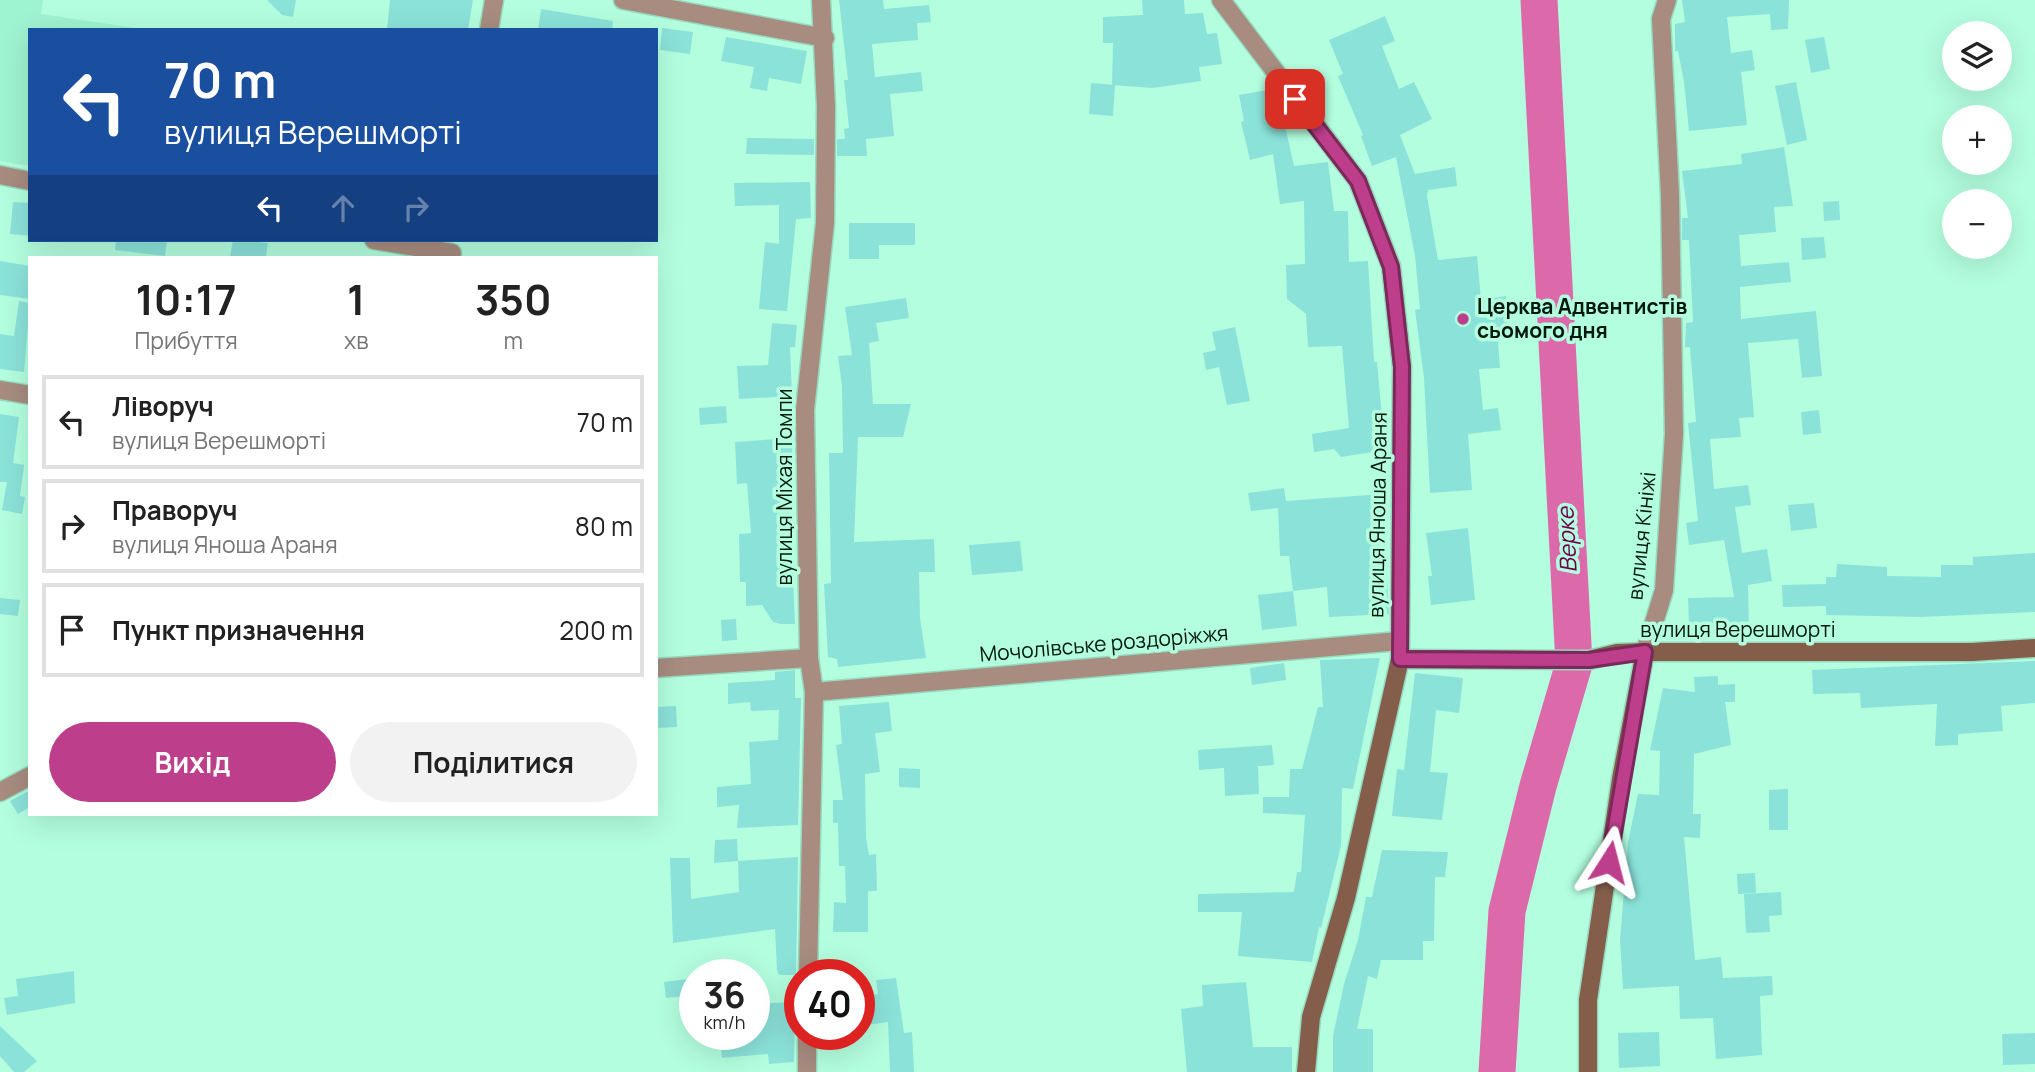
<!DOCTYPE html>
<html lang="uk">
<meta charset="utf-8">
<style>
body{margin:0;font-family:Manrope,sans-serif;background:#f2f2f2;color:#222;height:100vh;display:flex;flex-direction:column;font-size:26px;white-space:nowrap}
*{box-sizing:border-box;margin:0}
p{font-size:23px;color:#767676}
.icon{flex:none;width:38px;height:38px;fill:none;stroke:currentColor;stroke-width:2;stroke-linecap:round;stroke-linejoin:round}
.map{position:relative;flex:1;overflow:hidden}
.side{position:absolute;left:28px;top:256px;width:630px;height:560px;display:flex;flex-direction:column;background:#fff;border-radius:0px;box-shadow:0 7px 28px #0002}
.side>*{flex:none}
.guide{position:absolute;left:28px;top:28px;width:630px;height:214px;border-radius:0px;box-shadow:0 7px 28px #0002;background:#1a4fa0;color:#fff;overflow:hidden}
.controls{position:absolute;left:1942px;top:21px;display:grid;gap:14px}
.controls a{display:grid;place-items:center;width:70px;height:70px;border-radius:50%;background:#fff;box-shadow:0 7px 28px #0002;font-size:35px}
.speed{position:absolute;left:679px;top:959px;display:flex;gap:14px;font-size:35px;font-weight:700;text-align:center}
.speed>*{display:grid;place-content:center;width:91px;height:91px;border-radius:50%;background:#fff;box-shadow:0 7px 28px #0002;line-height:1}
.speed small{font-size:18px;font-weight:400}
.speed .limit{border:10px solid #d22;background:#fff;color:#111}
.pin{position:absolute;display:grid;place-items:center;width:60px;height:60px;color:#fff;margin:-30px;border-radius:14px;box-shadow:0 4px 10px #0006}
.me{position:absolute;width:77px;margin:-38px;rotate:9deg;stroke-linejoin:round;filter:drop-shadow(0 0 5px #0008)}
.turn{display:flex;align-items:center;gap:24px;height:147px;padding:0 21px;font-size:32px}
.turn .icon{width:91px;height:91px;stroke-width:2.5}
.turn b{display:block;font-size:49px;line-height:60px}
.lanes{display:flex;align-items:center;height:66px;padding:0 21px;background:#0003;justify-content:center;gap:35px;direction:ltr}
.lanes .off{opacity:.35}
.eta{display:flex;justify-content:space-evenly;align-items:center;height:119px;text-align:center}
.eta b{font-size:42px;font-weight:700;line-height:49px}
.button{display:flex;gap:14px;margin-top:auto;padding:14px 21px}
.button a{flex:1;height:80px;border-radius:42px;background:#bd3e8b;color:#fff;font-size:28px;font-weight:700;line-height:80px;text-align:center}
.button a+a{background:#f2f2f2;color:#222}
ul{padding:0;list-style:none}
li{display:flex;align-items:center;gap:21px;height:94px;margin:0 14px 10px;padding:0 7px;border:4px solid #e0e0e0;border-radius:0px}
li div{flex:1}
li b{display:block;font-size:26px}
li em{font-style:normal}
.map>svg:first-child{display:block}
.built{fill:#9ef3d1}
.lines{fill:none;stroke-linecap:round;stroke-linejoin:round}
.river{stroke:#dc69aa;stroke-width:37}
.building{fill:#8be2d9}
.street-casing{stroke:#96d9be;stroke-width:21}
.secondary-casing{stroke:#96d9be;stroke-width:21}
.street{stroke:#a78c7f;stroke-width:18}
.secondary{stroke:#845e4b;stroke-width:18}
.route-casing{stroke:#7b285a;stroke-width:18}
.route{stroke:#bd3e8b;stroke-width:12}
.poi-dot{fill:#bd3e8b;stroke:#b3fedf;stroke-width:2.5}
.labels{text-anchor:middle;stroke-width:7;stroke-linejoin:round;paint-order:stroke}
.poi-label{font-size:21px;font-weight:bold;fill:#00180e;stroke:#b3fedf;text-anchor:start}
.street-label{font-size:21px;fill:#00180e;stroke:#b3fedf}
.water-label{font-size:23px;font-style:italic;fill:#70004c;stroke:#b3fedf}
</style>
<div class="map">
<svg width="2035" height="1072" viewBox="0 0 2035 1072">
<rect width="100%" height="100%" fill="#b3fedf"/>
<path class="built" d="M0,0H43L41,14L149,30H30V166L0,161Z"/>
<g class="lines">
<path class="river" d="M1497,1072L1507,911L1538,786L1574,664L1539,0"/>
</g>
<g class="building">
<path d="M267,0H296L293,17L282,15Z"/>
<path d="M390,0H473L468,30H387Z"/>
<path d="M839,0H883L884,9L929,5L931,22L917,23L918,40L872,44L875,77L921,72L923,91L890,94L894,136L866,139L867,156H837V139H845L844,129L849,128L844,80H848Z"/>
<path d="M1142,0H1184L1185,14L1203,13L1207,34L1217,33L1222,64L1199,67L1201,81L1153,88L1112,85L1113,43H1103V17L1143,15Z"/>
<path d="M1682,0H1789L1788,29L1771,30L1770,14L1727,17L1731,53L1752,50L1755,70L1741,72L1747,125L1689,131L1684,82L1678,51H1675V24L1685,22Z"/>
<path d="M541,9L613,21L612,30H538Z"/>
<path d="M1385,16L1395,41L1382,46L1399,89L1414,82L1432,119L1400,135L1415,174L1455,167L1457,186L1428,190L1427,196L1438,260L1477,256L1481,300L1506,296L1511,328L1497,330L1500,368L1479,369L1483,410L1498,408L1501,430L1468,434L1472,490L1430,493L1424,378L1415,310L1420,309L1415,256L1396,157L1372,166L1361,136L1363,135L1338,76L1343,74L1329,40Z"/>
<path d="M662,28L693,32L690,54L660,50Z"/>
<path d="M726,37L807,51L801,84L769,78L767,91L750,88L754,67L721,61Z"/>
<path d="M1824,37L1830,69L1811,73L1805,40Z"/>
<path d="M1796,82L1807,140L1787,145L1775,86Z"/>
<path d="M1091,83L1115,85L1113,116L1089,114Z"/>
<path d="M1273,89L1278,113L1282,112L1294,166L1328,162L1334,211H1348L1349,262L1368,261L1374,362H1377L1382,417L1374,418L1379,451L1341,457L1334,449L1314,452L1312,434L1349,428L1342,346L1308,347L1306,314L1287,299L1286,265L1305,264L1304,201L1280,204L1273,154L1250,160L1241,122L1244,121L1239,95Z"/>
<path d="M747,138L814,139V155L746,154Z"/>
<path d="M1784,147L1793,206L1774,207L1776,232L1739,235L1741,266L1789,262L1791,282L1740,287L1741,319L1816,311L1822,376L1802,378L1798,339L1748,343L1754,417L1739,418L1741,437L1710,439L1714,489L1748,485L1751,505L1735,507L1742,553L1767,549L1772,581L1748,585L1749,627L1739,628L1738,622L1689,624L1688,598L1734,597L1724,540L1689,545L1686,523L1698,521L1688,423L1696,422L1690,347H1685L1686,323L1693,322L1689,240H1682V218H1688L1682,171L1742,164L1741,154Z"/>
<path d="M810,182L811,218L796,219L787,311L759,309L765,242L779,244V205L735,206L734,183Z"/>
<path d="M1839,201L1840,220L1824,221L1823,202Z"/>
<path d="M13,202L30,203V236L10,234Z"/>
<path d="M849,223H915V245H879V259H849Z"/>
<path d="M1824,237L1826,258L1802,260L1801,238Z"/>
<path d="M116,240H167L165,256L115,250Z"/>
<path d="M233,240L268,243L266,257H230Z"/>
<path d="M0,261L30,266V299L0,295Z"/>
<path d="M906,298L909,318L876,323L879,341L869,343L873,404H911L903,437H858L854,542L934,539L935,572H919L920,618L926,658L838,667L837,659L828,657L824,584L831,583L829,453H843L842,386L838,356L852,355L845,307Z"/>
<path d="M19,301L30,303L24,372L0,369V334L14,336Z"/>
<path d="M772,323L797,325L795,347H790L792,396L739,399L737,366L768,365Z"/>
<path d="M1235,327L1250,401L1227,405L1219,367L1206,370L1203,353L1216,350L1212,332Z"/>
<path d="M726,406L727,423L700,425L699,408Z"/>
<path d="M1819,410L1821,433L1803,435L1801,412Z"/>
<path d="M0,414L19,417L13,463L24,465L20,496L25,497L22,514L2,510L7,482H0Z"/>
<path d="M792,438L793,493H789L795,624H781L773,622L762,605L746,606V582H740L739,534L751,533L747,483L737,484L735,442Z"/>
<path d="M1284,488L1286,501L1383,494L1385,516H1378L1381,580H1387L1389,614L1329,617L1327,587L1293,591L1289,556H1280L1278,508L1251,511L1248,493Z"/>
<path d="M1814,503L1817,528L1791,531L1788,505Z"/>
<path d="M1468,528L1475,600L1431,605L1428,576H1432L1426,533Z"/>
<path d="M1020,541L1023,571L972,575L969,545Z"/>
<path d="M2035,553V612L1921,617L1826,615V606L1783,607L1782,585L1826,584V577H1836L1837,564L1887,567V576L1941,577V565H1973V557Z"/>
<path d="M1293,591L1297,626L1262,630L1258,595Z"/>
<path d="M0,598L20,600L18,616L0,614Z"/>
<path d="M736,619L737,640L722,641L721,620Z"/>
<path d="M1380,658L1353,789L1342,788L1341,846L1321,928L1319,927L1312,962L1238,956L1242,912H1198V894L1294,892L1297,872H1301L1305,815L1263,813V797H1289L1290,769H1302L1318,707H1323L1320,660Z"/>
<path d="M2035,661V703L2001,706L2003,731L1958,734V745L1935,746L1937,704L1861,708L1860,693L1813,694L1812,670Z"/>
<path d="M1284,663L1286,680L1252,685L1250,668Z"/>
<path d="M795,670V698H801L798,825L737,828L739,805L717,807V787L751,784L749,742L778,740L779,710L751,711L750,702L728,704V683L775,680V672Z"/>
<path d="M1415,673L1463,678L1459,713L1436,710L1430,772L1448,773L1442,820L1392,816L1397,769L1404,770Z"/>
<path d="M1718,676V685L1735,684V702H1725L1731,745L1694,754L1693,814H1701L1700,838L1684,837L1695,960L1721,957L1723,978L1772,976L1773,995L1760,996L1762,1055L1716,1059L1713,1018L1680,1019L1679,986L1623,989L1620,940L1628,842L1638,794L1659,795L1660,751L1650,750L1663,688L1695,692L1694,677Z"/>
<path d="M889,702L892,731L875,733L880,772L865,774L866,838L869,855L876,854L877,891H868V932H833L834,902L846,903L845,866H839L838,823H833V800H843L836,745L842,744L839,706Z"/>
<path d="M676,706L677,727L656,728V707Z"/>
<path d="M1272,745L1274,765L1258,766L1259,794L1225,796L1224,768L1199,770L1198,750Z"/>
<path d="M899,768L920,769V788L899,787Z"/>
<path d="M1788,789V830H1769V790Z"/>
<path d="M30,790V807L18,814L10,801Z"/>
<path d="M737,839L738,861L714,863L715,840Z"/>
<path d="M1382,850L1448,852L1445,877H1435L1434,941H1423V960H1381L1377,979L1368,976L1357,1029H1373V1072H1333V1036L1344,984L1358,940L1366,897H1372Z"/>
<path d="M798,857L796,975H779L777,970L775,929L673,943L670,858H690L691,899L739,892L738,861Z"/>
<path d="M1755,873L1756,893L1738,894L1737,874Z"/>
<path d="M1781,892L1782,915L1769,916L1770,932L1746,933L1744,894Z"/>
<path d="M74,971L75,1003L7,1015L4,998L18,996L16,979Z"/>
<path d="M695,978V995L666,998L664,982Z"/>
<path d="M896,978L904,1033L912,1032L914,1072H890L888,1022L859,1026V997L878,994L876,980Z"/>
<path d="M1246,982L1253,1047H1292V1072H1187L1181,1009L1203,1006L1202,985Z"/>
<path d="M795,1002L794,1062L769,1064L768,1054L722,1058L721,1042L754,1039V1004Z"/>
<path d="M0,1026L37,1061L24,1072H14L0,1056Z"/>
<path d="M1659,1032L1660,1066L1619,1068L1618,1033Z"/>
<path d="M2035,1033V1064L2003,1065L2002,1034Z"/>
</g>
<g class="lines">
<defs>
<g id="street">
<path d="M623,0L825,38"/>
<path d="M1221,0L1358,181L1391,266L1402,367L1400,659"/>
<path d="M489,30L494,0"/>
<path d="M0,175L30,181"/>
<path d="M374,240L452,253"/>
<path d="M0,390L30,395"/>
<path d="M1645,652L1664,590L1674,434L1670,195L1661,19L1667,0"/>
<path d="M656,668L809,658"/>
<path d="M814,692L1399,641"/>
<path d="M0,792L30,776"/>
<path d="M808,975L814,692L809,658L805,410L825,223L826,107L821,0"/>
<path d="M807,1072V1034"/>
</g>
<g id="secondary">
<path d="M1306,1072L1311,1017L1346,898L1400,659L1589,660L1617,653L1645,652H1972L2035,648"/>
<path d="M1588,1072V1000L1621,779L1645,652"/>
</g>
</defs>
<use href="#street" class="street-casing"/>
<use href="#secondary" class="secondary-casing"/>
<use href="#street" class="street"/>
<use href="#secondary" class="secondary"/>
</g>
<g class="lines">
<defs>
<path id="route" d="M1295,99L1358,181L1391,267L1402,367L1400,659L1589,660L1645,652L1609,862"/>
</defs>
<use href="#route" class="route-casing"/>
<use href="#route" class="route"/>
</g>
<circle class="poi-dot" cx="1463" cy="319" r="7"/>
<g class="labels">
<g class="poi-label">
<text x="1477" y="314">Церква Адвентистів<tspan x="1477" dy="24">сьомого дня</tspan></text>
</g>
<g class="street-label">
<text transform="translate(785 487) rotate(-90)" y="7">вулиця Міхая Томпи</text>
<text transform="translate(1378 515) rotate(-89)" y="7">вулиця Яноша Араня</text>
<text transform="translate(1642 536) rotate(-84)" y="7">вулиця Кініжі</text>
<text x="1738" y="637">вулиця Верешморті</text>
<text transform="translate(1104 644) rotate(-5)" y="7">Мочолівське роздоріжжя</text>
</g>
<g class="water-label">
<text transform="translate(1567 540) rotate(-93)" y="8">Верке</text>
</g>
</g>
</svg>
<div class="controls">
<a><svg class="icon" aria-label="layers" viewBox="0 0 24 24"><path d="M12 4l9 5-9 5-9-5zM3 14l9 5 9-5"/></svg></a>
<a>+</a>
<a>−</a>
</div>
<div class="speed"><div>36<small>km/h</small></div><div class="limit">40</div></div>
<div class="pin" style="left:1295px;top:99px;background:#d93025"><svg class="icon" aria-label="arrive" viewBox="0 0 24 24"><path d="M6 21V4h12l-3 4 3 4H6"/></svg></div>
<svg class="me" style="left:1609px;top:862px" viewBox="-20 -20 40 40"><path d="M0-17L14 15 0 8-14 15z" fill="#bd3e8b" stroke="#fff" stroke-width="4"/></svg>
<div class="guide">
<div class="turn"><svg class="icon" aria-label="left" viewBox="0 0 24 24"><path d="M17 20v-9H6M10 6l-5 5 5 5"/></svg><div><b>70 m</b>вулиця Верешморті</div></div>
<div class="lanes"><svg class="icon" aria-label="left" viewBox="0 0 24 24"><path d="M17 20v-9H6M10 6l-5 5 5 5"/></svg><svg class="icon off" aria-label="ahead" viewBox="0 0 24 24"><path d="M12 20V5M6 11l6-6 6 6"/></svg><svg class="icon off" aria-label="right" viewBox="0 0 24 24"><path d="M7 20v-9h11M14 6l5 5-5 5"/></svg></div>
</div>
<section class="side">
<div class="eta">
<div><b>10:17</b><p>Прибуття</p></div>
<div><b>1</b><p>хв</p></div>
<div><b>350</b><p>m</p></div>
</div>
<ul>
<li><svg class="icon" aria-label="left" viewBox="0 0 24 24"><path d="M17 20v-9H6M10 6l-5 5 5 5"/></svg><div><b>Ліворуч</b><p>вулиця Верешморті</p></div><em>70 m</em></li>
<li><svg class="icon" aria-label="right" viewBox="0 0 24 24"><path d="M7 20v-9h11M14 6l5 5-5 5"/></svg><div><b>Праворуч</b><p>вулиця Яноша Араня</p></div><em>80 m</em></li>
<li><svg class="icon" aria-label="arrive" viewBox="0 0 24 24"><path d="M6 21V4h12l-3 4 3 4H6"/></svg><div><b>Пункт призначення</b></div><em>200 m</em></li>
</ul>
<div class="button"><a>Вихід</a><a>Поділитися</a></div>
</section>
</div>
